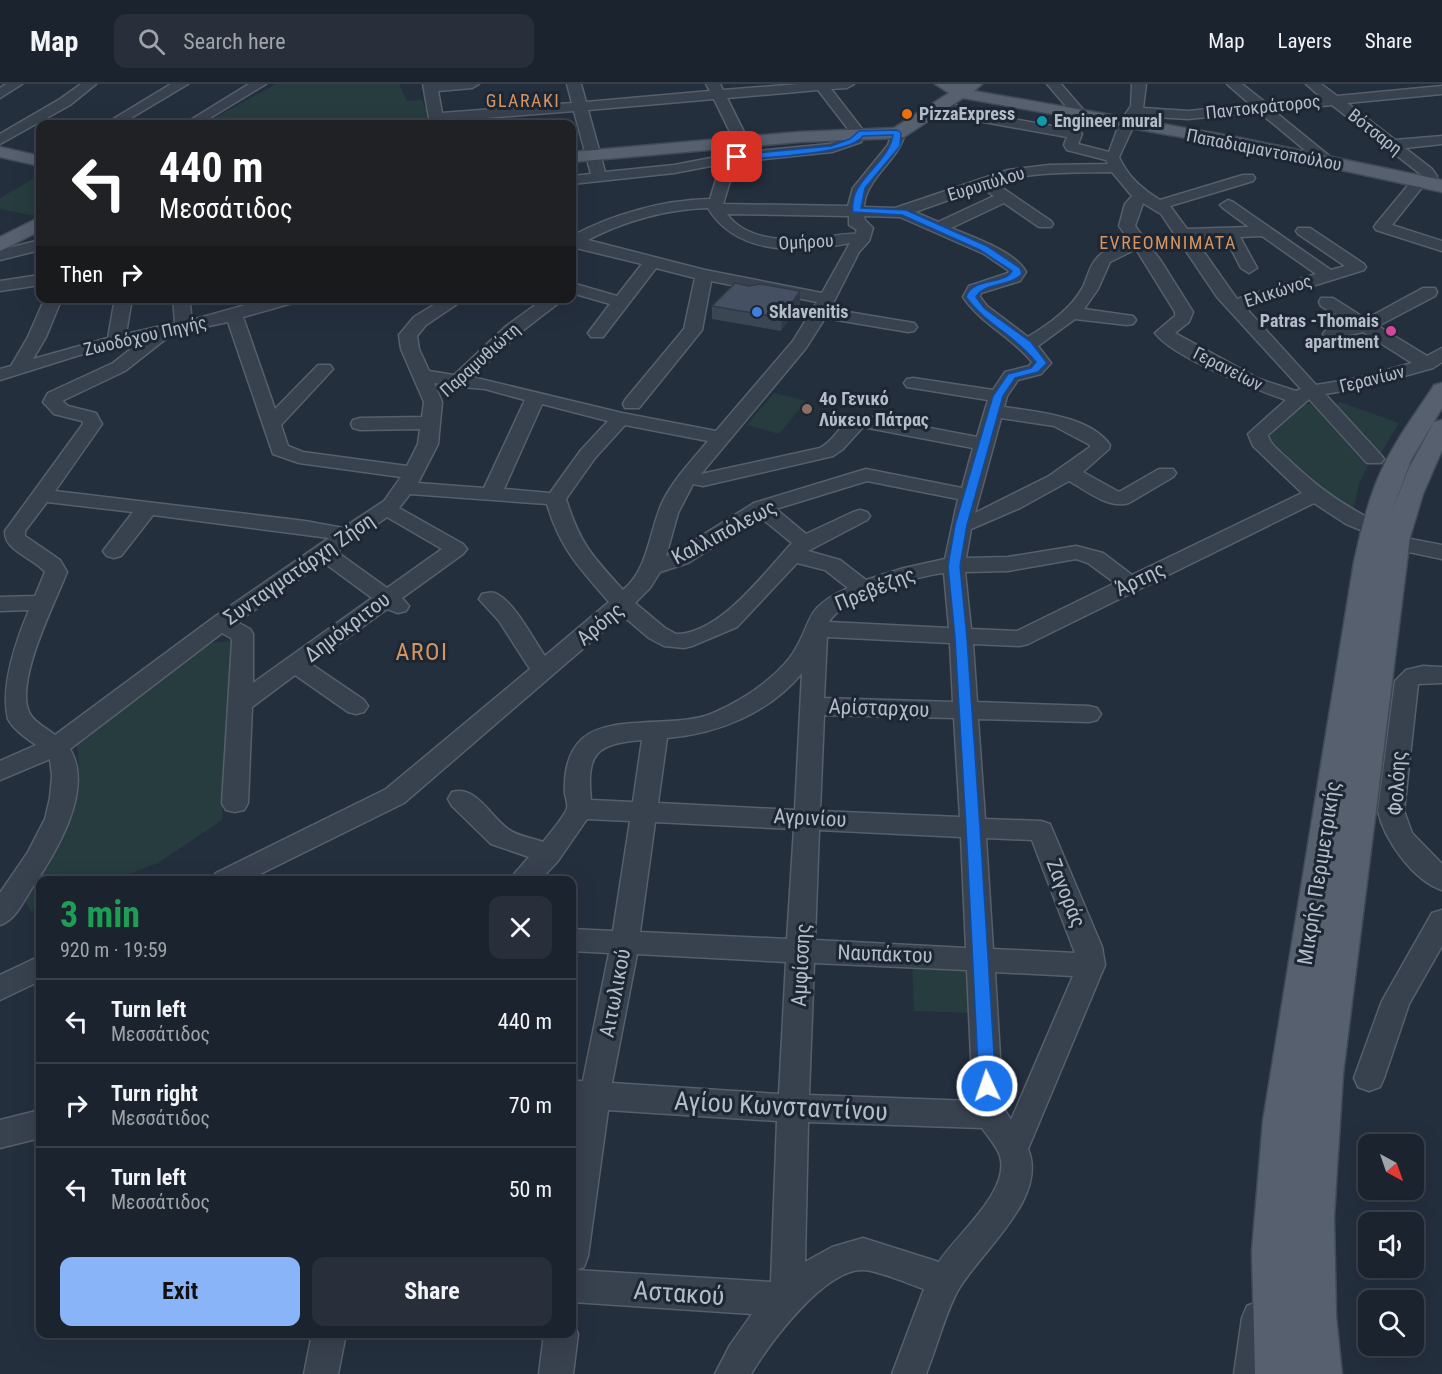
<!DOCTYPE html>
<meta charset="utf-8">
<style>
body{margin:0;font-family:"Roboto Condensed",sans-serif;background:#282f3a;color:#f1f3f6;height:100vh;display:flex;flex-direction:column;font-size:22px;white-space:nowrap}
*{box-sizing:border-box;margin:0}
p{font-size:20px;color:#a0a4aa}
.icon{flex:none;width:33px;height:33px;fill:none;stroke:currentColor;stroke-width:2;stroke-linecap:round;stroke-linejoin:round}
.map{position:relative;flex:1;overflow:hidden}
.details{position:absolute;left:36px;top:792px;width:540px;height:462px;display:flex;flex-direction:column;background:#1b232e;border-radius:12px;box-shadow:0 6px 24px #0002,0 0 0 2px #39404a}
.details>*{flex:none}
.hud{position:absolute;left:36px;top:36px;width:540px;height:183px;border-radius:12px;box-shadow:0 6px 24px #0002,0 0 0 2px #39404a;background:#202124;color:#fff;overflow:hidden}
.needle{width:39px;rotate:140deg}
.controls{position:absolute;left:1358px;top:1050px;display:grid;gap:12px}
.controls a{display:grid;place-items:center;width:66px;height:66px;border-radius:12px;background:#1b232e;box-shadow:0 6px 24px #0002,0 0 0 2px #39404a;font-size:30px}
.pin{position:absolute;display:grid;place-items:center;width:51px;height:51px;color:#fff;margin:-26px;border-radius:12px;box-shadow:0 3px 9px #0006}
.me{position:absolute;width:66px;margin:-33px;rotate:357deg;stroke-linejoin:round;filter:drop-shadow(0 0 4px #0008)}
.turn{display:flex;align-items:center;gap:21px;height:126px;padding:0 24px;font-size:27px}
.turn .icon{width:78px;height:78px;stroke-width:2.5}
.turn b{display:block;font-size:42px;line-height:51px}
.then{display:flex;align-items:center;height:57px;padding:0 24px;background:#0003;gap:12px;font-size:22px}
.round{display:grid;place-items:center;flex:none;width:63px;height:63px;border-radius:12px;background:#282f3a}
.overview{display:flex;align-items:center;justify-content:space-between;height:102px;padding:0 24px}
h1{font-size:36px;font-weight:700;line-height:45px;color:#1e9e55}
.primary-button{display:flex;gap:12px;margin-top:auto;padding:12px 24px}
.primary-button a{flex:1;height:69px;border-radius:12px;background:#8ab4f8;color:#111;font-size:24px;font-weight:700;line-height:69px;text-align:center}
.primary-button a+a{background:#282f3a;color:#f1f3f6}
ul{padding:0;list-style:none}
li{display:flex;align-items:center;gap:18px;height:84px;padding:0 24px;border-top:2px solid #39404a}
li div{flex:1}
li b{display:block;font-size:22px}
li em{font-style:normal}
header{display:flex;align-items:center;gap:36px;box-sizing:border-box;height:84px;padding:0 30px;background:#1b232e;border-bottom:2px solid #39404a}
header strong{font-size:28px}
nav{display:flex;gap:33px;margin-inline-start:auto;font-size:21px}
.search{width:420px;height:54px;background:#282f3a;display:flex;align-items:center;gap:15px;box-sizing:border-box;padding:0 21px;border-radius:12px;color:#a0a4aa;font-size:22px}
.map>svg:first-child{display:block}
.green{fill:#263c3f}
.lines{fill:none;stroke-linecap:round;stroke-linejoin:round}
.minor-casing{stroke:#565f6c;stroke-width:3}
.major-casing{stroke:#414a57;stroke-width:3}
.minor{fill:#38414e;fill-rule:evenodd}
.major{fill:#56606e;fill-rule:evenodd}
.wall{fill:#3b4654}
.shaded-wall{fill:#303945}
.building{fill:#455162;stroke:#303945;stroke-width:1.5}
.route{fill:#1a73e8;stroke:#114b97;stroke-width:1.5}
.food-dot{fill:#e8710a;stroke:#1d2633;stroke-width:2}
.culture-dot{fill:#0f9aa8;stroke:#1d2633;stroke-width:2}
.shop-dot{fill:#3f7fe0;stroke:#1d2633;stroke-width:2}
.hotel-dot{fill:#d1479c;stroke:#1d2633;stroke-width:2}
.education-dot{fill:#8d6e63;stroke:#1d2633;stroke-width:2}
.labels{text-anchor:middle;stroke-width:6;stroke-linejoin:round;paint-order:stroke}
.far-neighbourhood-label{font-size:18px;letter-spacing:1.5px;fill:#d59563;stroke:#1d2633}
.far-street-label{font-size:18px;fill:#b4bcc9;stroke:#1d2633}
.far-poi-label{font-size:18px;font-weight:bold;fill:#b4bcc9;stroke:#1d2633;text-anchor:start}
.street-label{font-size:21px;fill:#b4bcc9;stroke:#1d2633}
.quarter-label{font-size:24px;letter-spacing:1.5px;fill:#d59563;stroke:#1d2633}
.near-street-label{font-size:26px;fill:#b4bcc9;stroke:#1d2633}
</style>
<header>
<strong>Map</strong>
<div class="search"><svg class="icon" aria-label="search" viewBox="0 0 24 24"><circle cx="10" cy="10" r="6"/><path d="M15 15l6 6"/></svg>Search here</div>
<nav><a>Map</a><a>Layers</a><a>Share</a></nav>
</header>
<div class="map">
<svg width="1442" height="1290" viewBox="0 0 1442 1290">
<rect width="100%" height="100%" fill="#242f3e"/>
<g class="green">
<path d="M276,0H399L407,17L422,16L428,31L436,37L465,36L468,40H203Z"/>
<path d="M40,91V131H29L0,125V114Z"/>
<path d="M774,309L806,317L779,350L747,341Z"/>
<path d="M1340,318L1399,339L1381,369L1335,320Z"/>
<path d="M1303,320H1311L1368,382L1359,400L1353,427L1307,394L1268,353L1267,349Z"/>
<path d="M232,557L222,736L158,779L113,796H40V824L31,828L25,816C62,766 85,725 77,661L209,559Z"/>
<path d="M912,880L969,882L973,929L914,927Z"/>
</g>
<g class="lines">
<defs>
<g id="minor">
<path d="M6,0H22L0,14V4Z"/>
<path d="M81,0H96L70,21L0,60V50L60,15Z"/>
<path d="M171,0H188L121,40H105Z"/>
<path d="M249,0H266L200,40H184Z"/>
<path d="M423,0H479L472,4L438,7L442,29L572,19L567,0H581L586,18L710,7L706,0H720L723,6L799,0H854L847,4L831,5L866,50L861,58L832,68L736,78L723,120L848,122L853,104L888,61L893,46L898,45L905,49C899,77 865,94 864,123L895,124L1008,86L1049,81L1108,80L1106,76L1067,66L1064,61L1067,53L984,38L936,24L934,21L941,17L986,30L1080,47L1082,50L1078,60L1109,68L1120,38L1131,22L1132,0H1146L1143,24L1188,27L1251,21L1227,0H1242L1266,19L1322,14L1306,0H1321L1337,12L1442,2V10L1347,19L1395,56L1442,52V60L1405,64L1432,85L1437,92L1433,102H1423L1392,141L1442,157V167L1376,146L1374,143L1376,140L1414,94L1423,92L1332,21L1274,27L1333,75L1335,78L1333,81H1323L1259,28L1188,35L1138,32L1119,73C1128,93 1142,105 1160,116L1243,91H1253L1255,94L1253,97L1170,122L1187,145L1249,143L1223,124L1220,121L1228,116L1233,118L1331,186L1345,182L1298,150L1296,147L1298,144H1310L1364,180L1366,183L1364,186L1245,223L1316,301L1359,294L1412,279L1363,248L1332,255L1326,254L1323,250L1326,246L1351,240L1321,222L1319,218L1321,214H1333L1366,235L1423,204H1435L1437,208L1435,212L1378,242L1427,272L1442,264V278L1433,284L1361,304L1325,310L1381,371L1384,375L1381,379H1367L1309,315L1268,351C1270,361 1282,369 1289,376C1321,407 1356,431 1398,447L1401,451L1400,453L1442,461V475L1390,464L1387,459L1388,457L1346,440L1314,419L1028,560L1020,562L973,560L977,618L1089,622L1097,624L1101,630L1097,636L1089,638L978,635L985,735L1041,737L1050,740L1102,863L1105,881L1028,1065C1049,1115 979,1168 957,1208C944,1233 937,1263 926,1290H892L924,1205C909,1200 877,1186 863,1186C824,1185 769,1260 751,1290H715L730,1261L752,1230L572,1218V1068L578,1024L572,1023V997H583L609,869L572,867V845L613,847L630,737L587,735L558,777L540,796H511L515,789L529,773L491,760L452,722L448,715L452,708C476,701 490,732 508,745C517,752 532,754 543,758C549,750 565,732 567,724C568,721 566,714 565,710C564,691 567,669 582,655C608,630 678,644 711,630C739,618 769,599 789,575C815,540 799,526 848,504L825,486L797,479L737,543L692,562L684,564L664,562L649,554L622,531L404,719L248,796H212L216,789L386,705L530,585L499,537L479,515L482,510C487,509 492,507 497,510C515,519 533,555 545,572L609,518C580,484 560,465 547,420L410,410L399,424L463,460L467,465L463,470L402,514L409,522L406,527L398,529L387,525L311,580L364,616L368,622L364,628L356,630L348,628L295,591L252,623L248,719L244,726L235,728L226,726L222,719L232,557L231,554L222,549L70,665C95,707 54,772 30,807C22,820 15,836 0,841V809L28,768L45,735L50,714L52,692L50,675L0,696V677L36,661C26,654 14,646 8,635C0,602 16,557 29,526L0,527V513L35,512L45,488C34,474 4,467 5,447L83,340L82,337L54,330L43,318L48,309L113,279L141,257L86,269L0,296V285L11,282L28,253L45,214H62L46,253L33,275L108,254L115,214H132L126,250L175,239L173,214H189L192,236L270,214H298L296,218L243,233L275,325L318,281H330L333,285L281,341L288,362L303,368L407,382L418,360L420,345L360,346L353,344L351,340L353,336L360,334L422,333L424,318L401,265L399,251L414,233L445,214H466L426,241L417,252L419,265L429,287L454,291L505,243L545,214H565L517,251L472,293L622,329L716,347L793,257L817,218L711,197L702,246L639,324H625L623,320L625,316L684,245L695,194L656,184L603,253H591L588,249L610,220L572,209V199L617,212L642,180L572,163V152C613,130 663,116 710,115L721,80L674,89L572,100V92L591,90L574,27L436,38L429,34ZM818,6L852,50L851,52L830,60L737,69L674,81L605,88L588,26L714,15L735,58L742,62L749,58L727,14ZM1112,88L1132,112L1125,120L1119,142L1129,156C1119,161 1104,165 1097,174C1089,182 1088,193 1083,203C1071,225 1049,240 1028,253L987,222L980,213L981,209L1020,197L1026,188C1015,167 972,153 951,144L1004,119L1039,143H1051L1053,140L1051,137L995,99C1032,87 1073,89 1112,88ZM982,104L994,112L938,138L915,128ZM1143,119L1161,130L1217,213L1301,305L1296,307L1259,295L1175,249L1189,238L1193,228L1161,177L1135,142ZM708,124C737,172 800,169 850,159L822,209L705,186L588,156C624,137 667,125 708,124ZM727,130L849,132V141L857,146L855,150C843,149 830,153 818,155C788,157 746,157 727,130ZM864,132L900,133L984,170L1009,187L1008,189L969,202L963,213C981,240 1012,253 1032,278L1029,282L1005,288L993,306L913,294L907,295L904,299L907,303L988,316L977,353L862,331C839,337 838,354 820,364L701,390L806,264L825,234L908,248L914,247L917,243L914,239L830,225L859,168L869,157L873,144L865,136ZM1262,152L1316,190L1237,215L1194,154L1225,153L1241,184L1249,189L1257,184L1240,153ZM1136,165L1175,228V232L1155,249C1172,273 1257,306 1286,316L1248,350L1253,362L1302,409L1132,491L1103,469L1076,462L1008,473L966,474L971,445L1020,424L1069,397C1087,407 1108,425 1129,419L1173,393L1176,389L1173,385H1159L1119,408L1083,388L1109,365L1110,361C1090,332 1036,328 1004,323L1007,312L1018,296L1041,290L1051,279L1038,262L1075,235L1127,241L1133,240L1136,236L1133,232L1084,225L1098,205L1110,178ZM228,238L273,370L299,379L401,393L384,417L343,444L305,437L55,407L102,340L96,329L68,322L62,317L125,287L172,250ZM434,299L444,300L442,303L445,307L451,308L462,303L485,305L525,316L484,404L418,399L438,360L442,318ZM542,320L608,337L581,366L550,409L504,405ZM1001,334L1054,342L1090,361V363L1049,392L975,429ZM625,341L708,357C692,376 674,395 663,417C649,446 649,485 623,506C592,472 580,460 566,415L595,374ZM863,343L973,364L962,404L866,385L754,419L674,469L666,472L678,429L693,400L703,402L833,372L843,365ZM867,397L958,415L945,475L904,484L866,496L840,476L808,467L867,436L870,432L867,428L860,426L853,428L806,450L776,425ZM47,418L133,428L103,467L107,472L114,474L121,472L153,431L329,454L213,534L55,651C48,645 35,639 30,630C13,600 55,519 67,488L60,476L25,452V447ZM387,433L442,465L387,504L337,468ZM760,433L792,459C764,489 720,550 676,550L665,544L635,519L650,504L660,488L688,479ZM1076,475L1088,479L1115,499L1017,547L971,545L965,488L1008,487ZM323,478L372,514L253,599V550L250,545L237,538ZM944,489L949,544L829,538C843,514 916,492 944,489ZM827,553L950,559L953,618L824,614ZM802,589L795,726L658,719L667,654C718,650 769,629 802,589ZM824,631L954,634L960,733L820,727ZM642,656L633,718L591,716C586,668 597,660 642,656ZM655,738L794,745L787,855L640,848ZM819,746L961,753L966,864L815,856ZM986,754L1032,756L1075,869L993,865ZM637,870L786,878L779,1010L612,999ZM814,879L967,886L973,1017L809,1011ZM995,888L1073,892L1011,1036L1003,1023ZM608,1026L777,1037L771,1198L576,1186L584,1183L588,1172ZM808,1038L982,1044C988,1053 997,1062 1000,1072C1011,1107 956,1151 939,1178L863,1154L832,1163L805,1178Z"/>
<path d="M1047,0H1061L1086,29L1083,35H1073L1072,29Z"/>
<path d="M40,156V166L0,176V166Z"/>
<path d="M40,191V201L0,207V197Z"/>
<path d="M1423,582L1442,583V599L1418,600L1404,727L1412,749L1442,780V806C1414,797 1384,756 1378,727L1395,597L1406,586Z"/>
<path d="M1442,826V862L1409,920L1384,994L1380,1003L1369,1007L1358,1003L1354,994L1382,917L1432,829Z"/>
<path d="M40,872V897L0,916V891Z"/>
<path d="M40,1026V1054L0,1064V1036Z"/>
<path d="M1259,1217L1271,1222L1276,1234L1268,1290H1234L1242,1234L1247,1222Z"/>
<path d="M572,1237L578,1250L573,1290H539L544,1250H572Z"/>
<path d="M312,1250H346L338,1290H304Z"/>
</g>
<g id="major">
<path d="M935,0H982L974,7L1231,52L1442,96V108L1231,62L963,14L904,53L898,54L799,58L572,78V68L799,48L894,44L949,9Z"/>
<path d="M0,63L40,72V82L0,73Z"/>
<path d="M40,133V147L0,167V153Z"/>
<path d="M1442,299V324L1411,376L1391,430L1409,384L1434,338L1442,336V366L1423,410L1410,453L1343,990L1334,1132L1336,1232L1342,1290H1255L1252,1167L1263,1037L1354,478C1360,452 1365,427 1375,402C1388,367 1410,337 1431,306L1434,301Z"/>
</g>
</defs>
<use href="#minor" class="minor-casing"/>
<use href="#major" class="major-casing"/>
<use href="#minor" class="minor"/>
<use href="#major" class="major"/>
</g>
<path class="wall" d="M749,202L800,207V220L781,247L712,235V222Z"/>
<path class="shaded-wall" d="M800,207V220L781,247L782,234Z"/>
<path class="building" d="M735,199L749,202L760,200L800,207L782,234L712,222Z"/>
<path class="route" d="M897,46L901,49L900,62L865,104L861,124L906,126L987,162L1020,184L1022,190C1009,203 985,198 976,213L984,224L1031,258L1047,279L1038,288L1015,294L1003,312L967,441L960,482L967,554L980,743L996,1002L993,1007L987,1009L981,1007L979,1002L966,743L955,554L948,482L955,441L993,312L1008,290L1031,284L1036,278C1016,252 985,240 966,213C972,193 1003,202 1012,187L980,166L902,131L853,128C848,96 889,80 893,51L863,52C850,71 762,73 737,76L733,73L737,71L831,62L850,55L859,47Z"/>
<circle class="food-dot" cx="907" cy="30" r="6"/>
<circle class="culture-dot" cx="1042" cy="37" r="6"/>
<circle class="shop-dot" cx="757" cy="228" r="6"/>
<circle class="hotel-dot" cx="1391" cy="247" r="6"/>
<circle class="education-dot" cx="807" cy="325" r="6"/>
<g class="labels">
<g class="far-neighbourhood-label">
<text x="523" y="23">GLARAKI</text>
<text x="1168" y="165">EVREOMNIMATA</text>
</g>
<g class="far-street-label">
<text transform="translate(1263 23) rotate(-6)" y="6">Παντοκράτορος</text>
<text transform="translate(1375 48) rotate(38)" y="6">Βότσαρη</text>
<text transform="translate(1264 66) rotate(11)" y="6">Παπαδιαμαντοπούλου</text>
<text transform="translate(986 100) rotate(-17)" y="6">Ευρυπύλου</text>
<text transform="translate(806 158) rotate(-3)" y="6">Ομήρου</text>
<text transform="translate(1278 207) rotate(-18)" y="6">Ελικώνος</text>
<text transform="translate(145 252) rotate(-13)" y="6">Ζωοδόχου Πηγής</text>
<text transform="translate(480 276) rotate(-42)" y="6">Παραμυθιώτη</text>
<text transform="translate(1228 285) rotate(27)" y="6">Γερανείων</text>
<text transform="translate(1372 295) rotate(-14)" y="6">Γερανίων</text>
</g>
<g class="far-poi-label">
<text x="919" y="36">PizzaExpress</text>
<text x="1054" y="43">Engineer mural</text>
<text x="769" y="234">Sklavenitis</text>
<text x="1379" y="243" text-anchor="end">Patras -Thomais<tspan x="1379" dy="21">apartment</tspan></text>
<text x="819" y="321">4ο Γενικό<tspan x="819" dy="21">Λύκειο Πάτρας</tspan></text>
</g>
<g class="street-label">
<text transform="translate(724 448) rotate(-28)" y="7">Καλλιπόλεως</text>
<text transform="translate(299 485) rotate(-35)" y="7">Συνταγματάρχη Ζήση</text>
<text transform="translate(1140 495) rotate(-26)" y="7">Άρτης</text>
<text transform="translate(875 505) rotate(-22)" y="7">Πρεβέζης</text>
<text transform="translate(600 540) rotate(-40)" y="7">Αρόης</text>
<text transform="translate(347 543) rotate(-37)" y="7">Δημόκριτου</text>
<text transform="translate(879 624) rotate(2)" y="7">Αρίσταρχου</text>
<text transform="translate(1397 699) rotate(-87)" y="7">Φολόης</text>
<text transform="translate(810 734) rotate(3)" y="7">Αγρινίου</text>
<text transform="translate(1319 789) rotate(-81)" y="7">Μικρής Περιμετρικής</text>
<text transform="translate(1066 809) rotate(68)" y="7">Ζαγοράς</text>
<text transform="translate(885 870) rotate(2)" y="7">Ναυπάκτου</text>
<text transform="translate(801 881) rotate(-87)" y="7">Αμφίσσης</text>
<text transform="translate(615 909) rotate(-79)" y="7">Αιτωλικού</text>
</g>
<g class="quarter-label">
<text x="422" y="576">AROI</text>
</g>
<g class="near-street-label">
<text transform="translate(781 1022) rotate(3)" y="9">Αγίου Κωνσταντίνου</text>
<text transform="translate(679 1209) rotate(4)" y="9">Αστακού</text>
</g>
</g>
</svg>
<div class="controls">
<a><svg class="needle" viewBox="-14 -14 28 28"><path d="M0-13l5 13h-10z" fill="#e53935"/><path d="M0 13l5-13h-10z" fill="#a0a4aa"/></svg></a>
<a><svg class="icon" aria-label="sound" viewBox="0 0 24 24"><path d="M4 9h4l5-4v14l-5-4H4zM17 9q2 3 0 6"/></svg></a>
<a><svg class="icon" aria-label="search" viewBox="0 0 24 24"><circle cx="10" cy="10" r="6"/><path d="M15 15l6 6"/></svg></a>
</div>
<div class="pin" style="left:737px;top:73px;background:#d93025"><svg class="icon" aria-label="arrive" viewBox="0 0 24 24"><path d="M6 21V4h12l-3 4 3 4H6"/></svg></div>
<svg class="me" style="left:987px;top:1002px" viewBox="-20 -20 40 40"><circle r="17" fill="#1a73e8" stroke="#fff" stroke-width="3"/><path d="M0-11L8 9 0 5-8 9z" fill="#fff"/></svg>
<div class="hud">
<div class="turn"><svg class="icon" aria-label="left" viewBox="0 0 24 24"><path d="M17 20v-9H6M10 6l-5 5 5 5"/></svg><div><b>440 m</b>Μεσσάτιδος</div></div>
<div class="then">Then<svg class="icon" aria-label="right" viewBox="0 0 24 24"><path d="M7 20v-9h11M14 6l5 5-5 5"/></svg></div>
</div>
<section class="details">
<div class="overview"><div><h1>3 min</h1><p>920 m · 19:59</p></div><a class="round"><svg class="icon" aria-label="close" viewBox="0 0 24 24"><path d="M6 6l12 12M18 6L6 18"/></svg></a></div>
<ul>
<li><svg class="icon" aria-label="left" viewBox="0 0 24 24"><path d="M17 20v-9H6M10 6l-5 5 5 5"/></svg><div><b>Turn left</b><p>Μεσσάτιδος</p></div><em>440 m</em></li>
<li><svg class="icon" aria-label="right" viewBox="0 0 24 24"><path d="M7 20v-9h11M14 6l5 5-5 5"/></svg><div><b>Turn right</b><p>Μεσσάτιδος</p></div><em>70 m</em></li>
<li><svg class="icon" aria-label="left" viewBox="0 0 24 24"><path d="M17 20v-9H6M10 6l-5 5 5 5"/></svg><div><b>Turn left</b><p>Μεσσάτιδος</p></div><em>50 m</em></li>
</ul>
<div class="primary-button"><a>Exit</a><a>Share</a></div>
</section>
</div>
